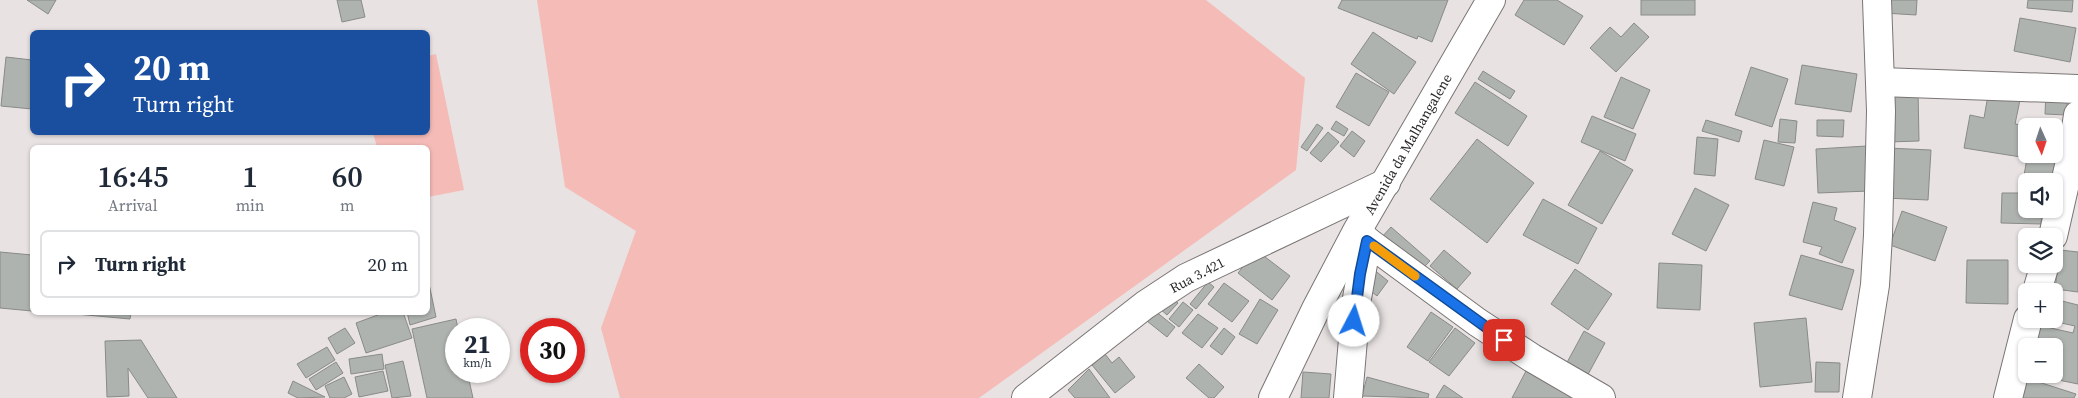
<!DOCTYPE html>
<meta charset="utf-8">
<style>
body{margin:0;font-family:"Source Serif 4",serif;background:#f6f6f7;color:#1f2937;height:100vh;display:flex;flex-direction:column;font-size:19px;white-space:nowrap}
*{box-sizing:border-box;margin:0}
p{font-size:16px;color:#747a83}
.icon{flex:none;width:28px;height:28px;fill:none;stroke:currentColor;stroke-width:2;stroke-linecap:round;stroke-linejoin:round}
.map{position:relative;flex:1;overflow:hidden}
.panel{position:absolute;left:30px;top:145px;width:400px;height:170px;display:flex;flex-direction:column;background:#fff;border-radius:8px;box-shadow:0 1px 4px #0004}
.panel>*{flex:none}
.top-card{position:absolute;left:30px;top:30px;width:400px;height:105px;border-radius:8px;box-shadow:0 1px 4px #0004;background:#1a4fa0;color:#fff;overflow:hidden}
.needle{width:32px;rotate:177deg}
.buttons{position:absolute;left:2018px;top:118px;display:grid;gap:10px}
.buttons a{display:grid;place-items:center;width:45px;height:45px;border-radius:8px;background:#fff;box-shadow:0 1px 4px #0004;font-size:25px}
.speed{position:absolute;left:445px;top:318px;display:flex;gap:10px;font-size:25px;font-weight:700;text-align:center}
.speed>*{display:grid;place-content:center;width:65px;height:65px;border-radius:50%;background:#fff;box-shadow:0 1px 4px #0004;line-height:1}
.speed small{font-size:12px;font-weight:400}
.speed .limit{border:8px solid #d22;background:#fff;color:#111}
.pin{position:absolute;display:grid;place-items:center;width:42px;height:42px;color:#fff;margin:-21px;border-radius:10px;box-shadow:0 2px 8px #0006}
.me{position:absolute;width:55px;margin:-28px;rotate:5deg;stroke-linejoin:round;filter:drop-shadow(0 0 4px #0008)}
.turn{display:flex;align-items:center;gap:18px;height:105px;padding:0 20px;font-size:22px}
.turn .icon{width:65px;height:65px;stroke-width:2.5}
.turn b{display:block;font-size:35px;line-height:42px}
.eta{display:flex;justify-content:space-evenly;align-items:center;height:85px;text-align:center}
.eta b{font-size:30px;font-weight:600;line-height:35px}
ul{padding:0;list-style:none}
li{display:flex;align-items:center;gap:15px;height:68px;margin:0 10px 8px;padding:0 10px;border:2px solid #e0e1e3;border-radius:8px}
li div{flex:1}
li b{display:block;font-size:19px}
li em{font-style:normal}
.map>svg:first-child{display:block}
.green{fill:#f5bbb7}
.building{fill:#afb3b0;stroke:#888b88}
.lines{fill:none;stroke-linecap:round;stroke-linejoin:round}
.minor-casing{stroke:#7a7574;stroke-width:30}
.minor{stroke:#fff;stroke-width:28}
.route-casing{stroke:#114b97;stroke-width:12}
.route{stroke:#1a73e8;stroke-width:9}
.slow{stroke:#f59e0b;stroke-width:9}
.labels{text-anchor:middle;stroke-width:4;stroke-linejoin:round;paint-order:stroke}
.street-label{font-size:14px;fill:#2b2929;stroke:#fff}
</style>
<div class="map">
<svg width="2078" height="398" viewBox="0 0 2078 398">
<rect width="100%" height="100%" fill="#e8e2e2"/>
<g class="green">
<path d="M537,0H1206L1305,78L1296,170L979,398H620L601,328L636,231L565,187Z"/>
<path d="M436,54L464,190L428,197V148L377,147L373,133L428,132V56Z"/>
</g>
<g class="building">
<path d="M27,0H56L48,14Z"/>
<path d="M337,0H361L365,17L342,22Z"/>
<path d="M1342,0H1448L1432,42L1418,36L1417,39L1338,8Z"/>
<path d="M1524,0H1557L1583,16L1564,45L1515,15Z"/>
<rect x="1641" y="0" width="54" height="15"/>
<path d="M1885,0H1917L1916,15L1884,13Z"/>
<path d="M2028,0H2073L2072,12L2027,8Z"/>
<path d="M2020,18L2076,28L2070,62L2014,51Z"/>
<path d="M1634,23L1649,37L1616,72L1590,48L1610,27L1621,37Z"/>
<path d="M1373,32L1416,62L1394,94L1351,64Z"/>
<path d="M6,57L32,60V109L1,106Z"/>
<path d="M1802,65L1857,74L1851,112L1795,104Z"/>
<path d="M1751,67L1788,79L1772,127L1735,115Z"/>
<path d="M1483,71L1515,91L1510,99L1478,79Z"/>
<path d="M1356,73L1389,92L1369,126L1336,107Z"/>
<path d="M1621,77L1650,90L1633,129L1604,117Z"/>
<path d="M1475,82L1527,116L1508,146L1455,113Z"/>
<path d="M1918,91L1919,141L1888,142L1887,92Z"/>
<path d="M2046,92L2068,94L2066,115L2045,114Z"/>
<path d="M1988,95L2020,100L2015,124L2028,126H2026V154L2059,153L2054,181H2026V187H2022L2027,158L1964,148L1970,115L1984,118Z"/>
<path d="M1592,116L1636,134L1625,161L1581,142Z"/>
<path d="M1780,119L1797,121L1795,143L1778,142Z"/>
<path d="M1706,120L1742,131L1739,142L1702,131Z"/>
<path d="M1817,120H1844L1843,137L1817,136Z"/>
<path d="M1336,121L1348,129L1344,136L1331,129Z"/>
<path d="M1317,124L1323,128L1307,151L1301,147Z"/>
<path d="M1352,131L1365,141L1354,157L1340,146Z"/>
<path d="M1328,132L1339,142L1321,162L1310,153Z"/>
<path d="M1697,137L1718,139L1715,176L1694,174Z"/>
<path d="M1477,139L1534,183L1487,243L1430,199Z"/>
<path d="M1764,140L1794,147L1784,186L1755,179Z"/>
<path d="M1867,146L1869,191L1818,193L1816,149Z"/>
<path d="M1887,148L1931,150L1928,200L1885,198Z"/>
<path d="M1600,151L1633,170L1602,224L1568,205Z"/>
<path d="M1695,188L1729,205L1706,251L1672,234Z"/>
<path d="M2002,193H2026V209H2042L2041,224L2001,223Z"/>
<path d="M1543,199L1597,228L1578,264L1523,235Z"/>
<path d="M1813,202L1837,208L1834,220L1856,228L1842,263L1819,254L1822,247L1803,242Z"/>
<path d="M1902,211L1947,227L1935,261L1890,245Z"/>
<path d="M1391,227L1430,261L1419,272L1381,238Z"/>
<path d="M1256,250L1290,276L1272,300L1238,273Z"/>
<path d="M1444,250L1471,273L1457,289L1430,266Z"/>
<path d="M2060,250L2078,252V292L2055,289Z"/>
<path d="M0,252L32,255V311L0,308Z"/>
<path d="M1801,255L1854,270L1842,310L1789,295Z"/>
<path d="M1967,260H2008V304L1966,303Z"/>
<path d="M1659,263L1702,265L1700,310L1657,308Z"/>
<path d="M1373,269L1388,281L1377,296L1362,284Z"/>
<path d="M1575,269L1612,294L1588,330L1551,304Z"/>
<path d="M428,279L436,317L410,325L407,312H428Z"/>
<path d="M1208,282L1214,287L1196,309L1190,304Z"/>
<path d="M1224,283L1249,301L1232,322L1208,304Z"/>
<path d="M1169,295L1178,303L1167,315L1158,307Z"/>
<path d="M1260,299L1278,310L1257,344L1239,334Z"/>
<path d="M2062,301L2078,305V384L2029,374H2054V346H2028L2033,324L2073,333L2075,326L2057,322Z"/>
<path d="M1183,302L1193,310L1179,327L1169,319Z"/>
<path d="M1150,307L1175,327L1167,337L1142,317Z"/>
<path d="M54,312H131L130,319Z"/>
<path d="M386,312H403L412,338L366,353L356,323Z"/>
<path d="M1431,312L1453,327L1428,361L1407,347Z"/>
<path d="M1198,314L1218,328L1202,348L1182,333Z"/>
<path d="M1806,318L1812,382L1760,387L1754,323Z"/>
<path d="M456,319L458,329H456V371H467L473,398H427L412,329Z"/>
<path d="M345,328L355,343L337,354L328,338Z"/>
<path d="M1224,328L1235,337L1222,355L1210,346Z"/>
<path d="M1455,328L1475,343L1449,376L1429,362Z"/>
<path d="M1584,331L1605,343L1585,380L1564,368Z"/>
<path d="M141,340L177,398H148L128,368L129,396L107,397L105,341Z"/>
<path d="M327,347L335,360L306,378L297,364Z"/>
<path d="M382,354L384,369L351,374L349,359Z"/>
<path d="M1105,354L1112,363L1119,357L1135,377L1115,393L1092,365Z"/>
<path d="M403,361L411,396L392,398L385,365Z"/>
<path d="M336,362L343,373L316,390L309,379Z"/>
<path d="M1816,362L1840,363L1839,392H1815Z"/>
<path d="M1199,364L1224,387L1214,398H1209L1186,378Z"/>
<path d="M1089,369L1110,398H1075L1068,390Z"/>
<path d="M383,371L388,391L359,397L355,377Z"/>
<path d="M1526,371L1576,398H1512Z"/>
<path d="M1303,372L1331,374L1329,398H1301Z"/>
<path d="M344,377L352,394L344,398H330L325,386Z"/>
<path d="M1367,377L1429,394L1428,398L1362,396Z"/>
<path d="M2026,378L2076,394L2074,398H2019Z"/>
<path d="M293,381L325,397L298,398L288,393Z"/>
<path d="M1444,385L1463,398H1436Z"/>
</g>
<g class="lines">
<defs>
<g id="minor">
<path d="M1881,82L2078,89"/>
<path d="M2053,236L2073,148L2078,115"/>
<path d="M1367,241L1477,322L1532,358L1601,398"/>
<path d="M2037,291L2045,264"/>
<path d="M1026,398L1145,305L1186,278L1386,183"/>
<path d="M1273,398L1316,309L1357,231L1491,0"/>
<path d="M1348,398L1356,304L1367,241L1358,232"/>
<path d="M1857,398L1875,285L1878,235L1881,111L1877,0"/>
<path d="M2008,398L2028,319"/>
</g>
</defs>
<use href="#minor" class="minor-casing"/>
<use href="#minor" class="minor"/>
</g>
<g class="lines">
<defs>
<path id="route" d="M1354,321L1360,274L1367,241L1504,340"/>
</defs>
<use href="#route" class="route-casing"/>
<use href="#route" class="route"/>
<path class="slow" d="M1374,246L1415,276"/>
</g>
<g class="labels">
<g class="street-label">
<text transform="translate(1408 144) rotate(-60)" y="5">Avenida da Malhangalene</text>
<text transform="translate(1197 275) rotate(-28)" y="5">Rua 3.421</text>
</g>
</g>
</svg>
<div class="buttons">
<a><svg class="needle" viewBox="-14 -14 28 28"><path d="M0-13l5 13h-10z" fill="#e53935"/><path d="M0 13l5-13h-10z" fill="#747a83"/></svg></a>
<a><svg class="icon" aria-label="sound" viewBox="0 0 24 24"><path d="M4 9h4l5-4v14l-5-4H4zM17 9q2 3 0 6"/></svg></a>
<a><svg class="icon" aria-label="layers" viewBox="0 0 24 24"><path d="M12 4l9 5-9 5-9-5zM3 14l9 5 9-5"/></svg></a>
<a>+</a>
<a>−</a>
</div>
<div class="speed"><div>21<small>km/h</small></div><div class="limit">30</div></div>
<div class="pin" style="left:1504px;top:340px;background:#d93025"><svg class="icon" aria-label="arrive" viewBox="0 0 24 24"><path d="M6 21V4h12l-3 4 3 4H6"/></svg></div>
<svg class="me" style="left:1354px;top:321px" viewBox="-20 -20 40 40"><circle r="19" fill="#fff"/><path d="M0-13L10 11 0 6-10 11z" fill="#1a73e8"/></svg>
<div class="top-card">
<div class="turn"><svg class="icon" aria-label="right" viewBox="0 0 24 24"><path d="M7 20v-9h11M14 6l5 5-5 5"/></svg><div><b>20 m</b>Turn right</div></div>
</div>
<section class="panel">
<div class="eta">
<div><b>16:45</b><p>Arrival</p></div>
<div><b>1</b><p>min</p></div>
<div><b>60</b><p>m</p></div>
</div>
<ul>
<li><svg class="icon" aria-label="right" viewBox="0 0 24 24"><path d="M7 20v-9h11M14 6l5 5-5 5"/></svg><div><b>Turn right</b></div><em>20 m</em></li>
</ul>
</section>
</div>
